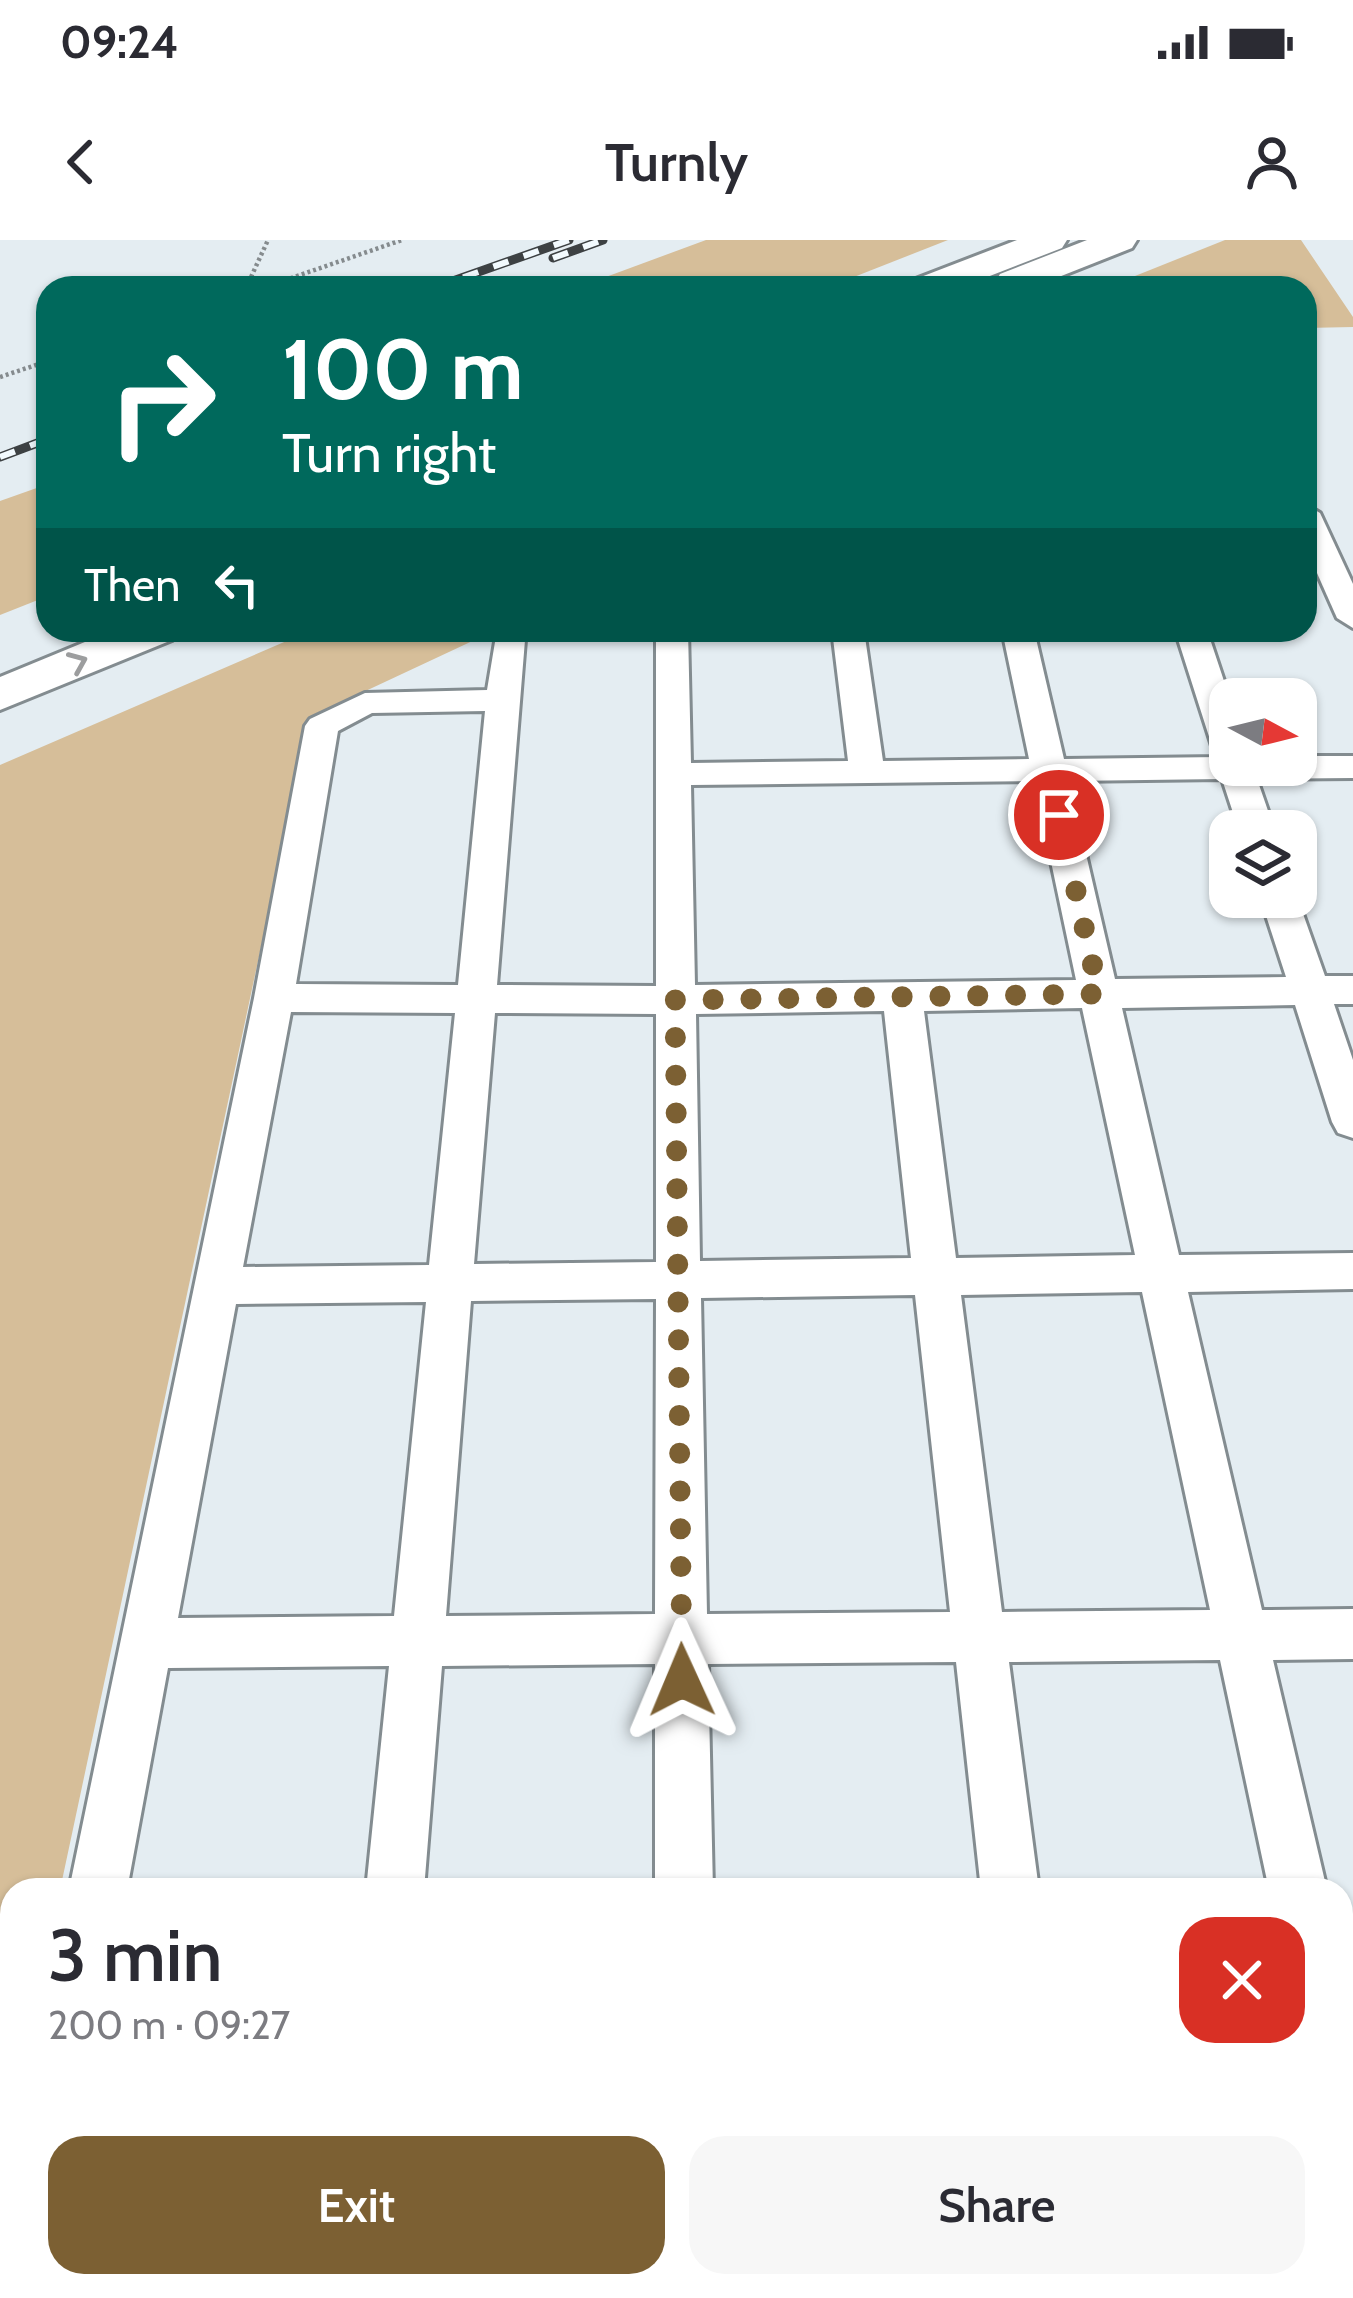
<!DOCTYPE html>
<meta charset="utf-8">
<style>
body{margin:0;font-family:Cabin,sans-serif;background:#f7f7f7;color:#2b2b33;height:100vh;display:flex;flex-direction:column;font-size:45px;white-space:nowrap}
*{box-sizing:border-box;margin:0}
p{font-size:39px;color:#7c7c81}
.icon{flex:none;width:66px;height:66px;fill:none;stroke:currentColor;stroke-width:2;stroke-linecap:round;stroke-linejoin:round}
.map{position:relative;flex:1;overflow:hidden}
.sheet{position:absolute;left:0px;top:1638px;width:1353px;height:420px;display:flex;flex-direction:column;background:#fff;border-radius:36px 36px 0 0;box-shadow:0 3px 9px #0004}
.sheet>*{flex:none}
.top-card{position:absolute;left:36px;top:36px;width:1281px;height:366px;border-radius:36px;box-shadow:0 3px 9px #0004;background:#00695c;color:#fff;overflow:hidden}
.needle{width:78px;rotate:97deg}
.controls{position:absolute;left:1209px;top:438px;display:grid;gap:24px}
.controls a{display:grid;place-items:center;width:108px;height:108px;border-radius:24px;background:#fff;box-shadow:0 3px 9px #0004;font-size:60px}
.pin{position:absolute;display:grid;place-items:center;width:102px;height:102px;color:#fff;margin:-51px;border:6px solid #fff;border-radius:50%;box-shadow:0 3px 12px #0007}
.me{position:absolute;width:132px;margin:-66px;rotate:359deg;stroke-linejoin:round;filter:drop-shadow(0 0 9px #0008)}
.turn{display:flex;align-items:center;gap:42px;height:252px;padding:0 48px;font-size:54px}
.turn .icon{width:156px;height:156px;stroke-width:2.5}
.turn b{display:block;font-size:84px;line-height:102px}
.then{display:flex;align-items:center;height:114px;padding:0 48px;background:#0003;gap:24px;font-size:45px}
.round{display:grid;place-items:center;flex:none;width:126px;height:126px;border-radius:36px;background:#f7f7f7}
.summary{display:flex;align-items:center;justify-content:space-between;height:204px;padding:0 48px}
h1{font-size:72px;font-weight:600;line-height:90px}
.action{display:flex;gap:24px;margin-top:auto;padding:24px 48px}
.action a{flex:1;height:138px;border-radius:36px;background:#7c6033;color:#fff;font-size:48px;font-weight:600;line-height:138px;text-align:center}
.action a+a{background:#f7f7f7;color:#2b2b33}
.status{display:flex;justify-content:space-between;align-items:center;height:84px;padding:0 60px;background:#fff;direction:ltr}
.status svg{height:33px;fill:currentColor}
header{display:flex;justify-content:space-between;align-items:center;height:156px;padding:0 48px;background:#fff;font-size:54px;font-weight:600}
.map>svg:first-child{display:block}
.green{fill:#d6be99}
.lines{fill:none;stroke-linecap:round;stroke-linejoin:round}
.street-casing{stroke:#838c90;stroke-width:6}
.primary-casing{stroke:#838c90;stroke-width:6}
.path{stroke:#858b8e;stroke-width:4.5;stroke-dasharray:3 3;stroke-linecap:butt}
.street{fill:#fff;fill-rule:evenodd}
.primary{fill:#fff;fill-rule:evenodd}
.rail-casing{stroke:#3d4143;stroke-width:9}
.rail{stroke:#f2fafe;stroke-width:6;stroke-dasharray:16;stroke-linecap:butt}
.oneway{stroke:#9c9d9e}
.route{stroke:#7c6033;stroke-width:21;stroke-dasharray:0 37.8}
</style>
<div class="status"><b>09:24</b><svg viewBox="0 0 49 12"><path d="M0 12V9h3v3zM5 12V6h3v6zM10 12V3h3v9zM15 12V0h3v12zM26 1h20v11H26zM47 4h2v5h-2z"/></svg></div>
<header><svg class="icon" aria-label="back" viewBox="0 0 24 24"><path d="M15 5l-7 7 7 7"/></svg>Turnly<svg class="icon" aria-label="person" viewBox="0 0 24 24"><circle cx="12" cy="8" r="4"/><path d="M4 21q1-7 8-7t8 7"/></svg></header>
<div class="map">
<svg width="1353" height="2058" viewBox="0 0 1353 2058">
<rect width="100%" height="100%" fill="#e4edf2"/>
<g class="green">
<path d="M706,0H948L826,48H576Z"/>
<path d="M1225,0H1301L1353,77V87L1305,88V48H1105Z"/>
<path d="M48,244V356L0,375V261Z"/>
<path d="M312,390H496L310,477L60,1650H12V1875L0,1931V525Z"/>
</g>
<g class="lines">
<defs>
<g id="street">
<path d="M1305,264L1320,273L1353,344V388L1337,378L1305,306Z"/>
<path d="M497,390H535L525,400L497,745L656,746V390H688L691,523L848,521L832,390H864L883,521L1029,519L1002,390H1034L1064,519L1220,517L1213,509L1175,390H1207L1230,459V525H1296V516H1353V538L1257,539L1275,591H1239L1222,539L1069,541L1115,739L1286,737L1260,657L1296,654L1325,736H1353V764H1334L1353,820V898L1338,893L1332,882L1295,765L1122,768L1179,1015L1353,1013V1049L1188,1052L1262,1370L1353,1369V1419L1273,1420L1327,1650H1269L1220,1420L1009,1422L1039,1650H981L956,1422L708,1424L713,1650H655V1424L442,1426L424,1650H366L389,1426L168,1428L127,1650H69L254,758L305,486L310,479L365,453L487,450ZM485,471L458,745L296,744L338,491L372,473ZM1034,541L1076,740L695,745L691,545ZM1082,768L1135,1015L956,1018L924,771ZM884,771L911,1018L700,1021L696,774ZM291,772L455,773L429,1025L243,1027ZM495,773L656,774V1022L474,1024ZM1142,1052L1210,1370L1002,1372L961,1055ZM915,1055L950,1372L707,1374L701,1058ZM656,1059L655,1374L446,1376L471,1061ZM426,1062L394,1376L178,1378L236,1064Z"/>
<path d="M1341,1810L1353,1815V1926L1341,1921Z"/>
<path d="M72,2046H259L264,2058H75Z"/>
<path d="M326,2046H392L391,2058H325Z"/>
<rect x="655" y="2046" width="66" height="12"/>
<path d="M1025,2046H1091L1092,2058H1026Z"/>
</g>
<g id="primary">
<path d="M1017,0H1067L1062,8L959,48H907L913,40Z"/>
<path d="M1087,0H1137L1132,8L1031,48H999L995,42L1000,34Z"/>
<path d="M114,390H179L172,400L0,470V437Z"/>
</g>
</defs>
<use href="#street" class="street-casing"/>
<use href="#primary" class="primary-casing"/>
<g class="path">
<path d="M246,48L268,0"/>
<path d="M262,48L402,0"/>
<path d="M0,137L48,121"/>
</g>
<use href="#street" class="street"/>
<use href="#primary" class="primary"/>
<defs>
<g id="rail">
<path d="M553,18L603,0"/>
<path d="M433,48L569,0"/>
<path d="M0,217L48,199"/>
</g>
</defs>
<use href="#rail" class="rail-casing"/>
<use href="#rail" class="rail"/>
</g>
<defs><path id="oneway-chevron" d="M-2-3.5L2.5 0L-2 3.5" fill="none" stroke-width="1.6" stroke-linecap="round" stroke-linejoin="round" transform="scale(3)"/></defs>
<use class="oneway" href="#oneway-chevron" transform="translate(78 422) rotate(-23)"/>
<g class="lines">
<path class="route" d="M682,1440L675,760L1099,754L1059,575"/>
</g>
</svg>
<div class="controls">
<a><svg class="needle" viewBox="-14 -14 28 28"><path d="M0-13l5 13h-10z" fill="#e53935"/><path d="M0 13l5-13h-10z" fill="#7c7c81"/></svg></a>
<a><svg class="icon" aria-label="layers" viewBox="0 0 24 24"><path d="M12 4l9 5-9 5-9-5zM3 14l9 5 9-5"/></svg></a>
</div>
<div class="pin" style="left:1059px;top:575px;background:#d93025"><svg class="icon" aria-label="arrive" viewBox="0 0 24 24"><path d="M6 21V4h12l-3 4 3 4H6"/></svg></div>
<svg class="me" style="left:682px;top:1440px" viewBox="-20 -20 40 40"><path d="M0-17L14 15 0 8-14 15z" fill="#7c6033" stroke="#fff" stroke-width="4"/></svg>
<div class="top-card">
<div class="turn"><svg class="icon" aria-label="right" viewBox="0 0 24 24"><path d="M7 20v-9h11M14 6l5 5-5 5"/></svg><div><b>100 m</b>Turn right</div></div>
<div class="then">Then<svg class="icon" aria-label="left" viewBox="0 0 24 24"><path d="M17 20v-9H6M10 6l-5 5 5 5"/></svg></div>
</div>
<section class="sheet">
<div class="summary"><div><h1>3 min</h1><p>200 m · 09:27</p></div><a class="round" style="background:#d93025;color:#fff"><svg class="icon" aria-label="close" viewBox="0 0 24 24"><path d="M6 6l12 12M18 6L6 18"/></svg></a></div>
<div class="action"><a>Exit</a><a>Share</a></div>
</section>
</div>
